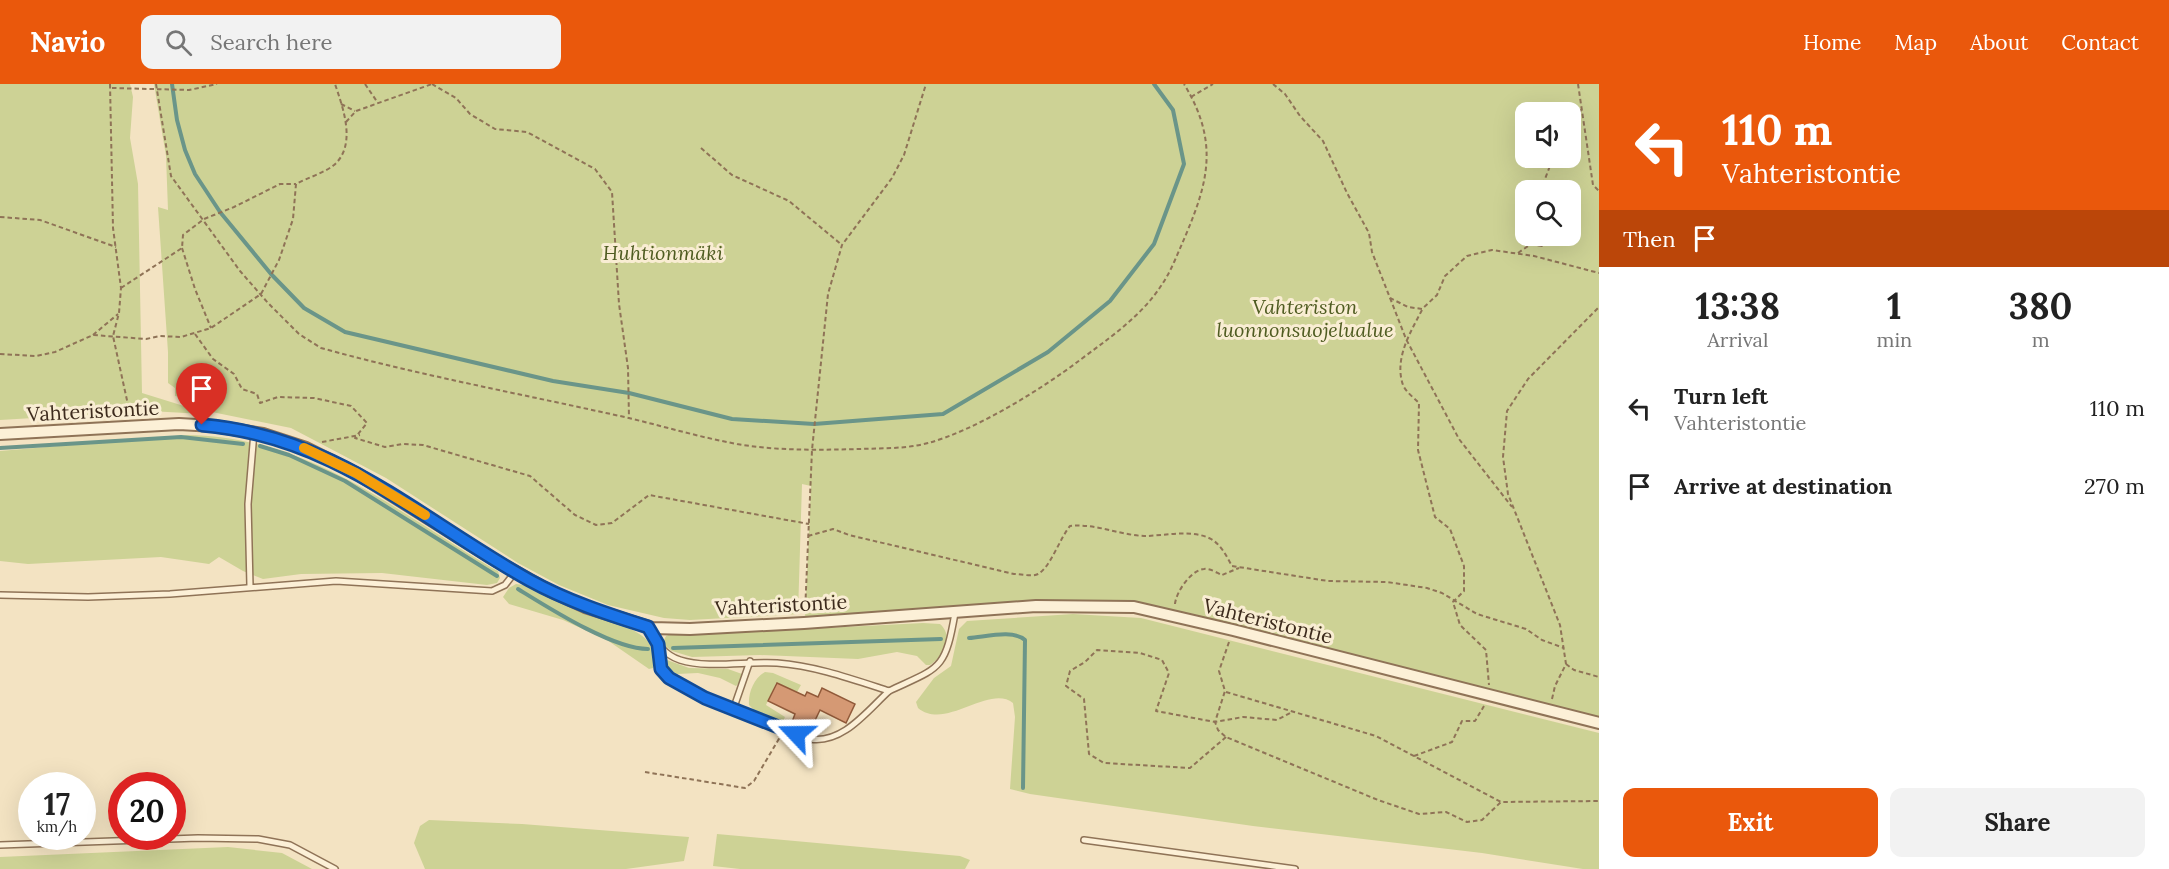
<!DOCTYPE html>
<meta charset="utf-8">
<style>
body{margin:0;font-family:Lora,serif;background:#f2f2f2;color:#222;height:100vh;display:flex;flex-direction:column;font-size:22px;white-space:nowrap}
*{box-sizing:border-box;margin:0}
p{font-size:20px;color:#767676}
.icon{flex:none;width:33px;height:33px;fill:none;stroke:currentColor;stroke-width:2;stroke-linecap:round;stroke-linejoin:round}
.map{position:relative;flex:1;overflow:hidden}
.details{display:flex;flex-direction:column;background:#fff;width:570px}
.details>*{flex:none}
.hud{background:#ea580c;color:#fff;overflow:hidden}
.tools{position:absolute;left:1515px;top:18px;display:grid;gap:12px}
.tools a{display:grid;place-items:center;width:66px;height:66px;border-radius:12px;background:#fff;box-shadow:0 6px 24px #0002;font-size:30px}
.speed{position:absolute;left:18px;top:688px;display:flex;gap:12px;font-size:30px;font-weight:700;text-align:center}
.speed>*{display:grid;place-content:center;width:78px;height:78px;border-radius:50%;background:#fff;box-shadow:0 6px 24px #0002;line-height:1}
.speed small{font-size:15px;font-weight:400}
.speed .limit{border:9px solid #d22;background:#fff;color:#111}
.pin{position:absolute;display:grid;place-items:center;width:51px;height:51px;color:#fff;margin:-62px -26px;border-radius:50% 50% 50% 0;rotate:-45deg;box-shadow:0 0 6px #0007}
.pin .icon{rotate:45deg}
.me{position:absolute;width:66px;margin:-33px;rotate:293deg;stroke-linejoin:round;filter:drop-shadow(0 0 4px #0008)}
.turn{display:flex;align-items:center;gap:21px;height:126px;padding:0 24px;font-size:27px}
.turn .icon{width:78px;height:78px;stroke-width:2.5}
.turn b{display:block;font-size:42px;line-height:51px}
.then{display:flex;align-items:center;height:57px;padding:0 24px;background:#0003;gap:12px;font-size:22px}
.eta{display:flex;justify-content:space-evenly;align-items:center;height:102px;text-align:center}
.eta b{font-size:36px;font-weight:800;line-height:42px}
.action{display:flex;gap:12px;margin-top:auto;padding:12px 24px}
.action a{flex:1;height:69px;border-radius:12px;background:#ea580c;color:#fff;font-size:24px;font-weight:800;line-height:69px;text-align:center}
.action a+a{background:#f2f2f2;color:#222}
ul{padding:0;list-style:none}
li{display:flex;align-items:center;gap:18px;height:78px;padding:0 24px}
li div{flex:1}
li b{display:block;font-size:22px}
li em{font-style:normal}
header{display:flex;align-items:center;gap:36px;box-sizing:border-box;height:84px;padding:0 30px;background:#ea580c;color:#fff}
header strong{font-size:28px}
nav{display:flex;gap:33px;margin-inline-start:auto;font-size:21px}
.search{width:420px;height:54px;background:#f2f2f2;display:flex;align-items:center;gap:15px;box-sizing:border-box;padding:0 21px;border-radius:12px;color:#767676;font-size:22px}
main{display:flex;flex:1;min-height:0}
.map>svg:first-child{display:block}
.green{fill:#cdd295;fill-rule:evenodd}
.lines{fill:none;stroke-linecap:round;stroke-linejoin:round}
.stream{stroke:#6a9589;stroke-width:4}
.building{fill:#d59974;stroke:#915a3a;stroke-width:1.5}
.service-casing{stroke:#8f7357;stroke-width:8}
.minor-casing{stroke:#8f7357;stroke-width:14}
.path{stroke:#8f7357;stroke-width:2;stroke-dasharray:4.5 3;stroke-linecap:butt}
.service{stroke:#fcf0d7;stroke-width:5}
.minor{stroke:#fcf0d7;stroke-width:10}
.route-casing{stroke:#114b97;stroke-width:15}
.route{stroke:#1a73e8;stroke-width:10}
.slow{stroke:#f59e0b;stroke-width:10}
.labels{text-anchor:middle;stroke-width:6;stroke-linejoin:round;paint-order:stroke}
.park-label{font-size:20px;font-style:italic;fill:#4f5c21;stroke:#f9edd3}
.street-label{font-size:20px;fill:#3d2b1d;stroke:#f9edd3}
</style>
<header>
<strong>Navio</strong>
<div class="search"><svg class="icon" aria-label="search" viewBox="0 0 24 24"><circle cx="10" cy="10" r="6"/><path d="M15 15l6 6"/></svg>Search here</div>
<nav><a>Home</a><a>Map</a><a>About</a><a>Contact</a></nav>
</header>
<main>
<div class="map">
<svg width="1599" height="785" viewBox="0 0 1599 785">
<rect width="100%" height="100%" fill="#f3e3c2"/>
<g class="green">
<path d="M0,0H130L133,13L130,54L138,100L142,309L200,327L203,330L150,327L0,336Z"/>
<path d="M154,0H1599V634L1140,519L1091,516L805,534L811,402L802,400L798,530L690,536L664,534L608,521L559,501L518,479L386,394L291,344L212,328L192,315L175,312V304L168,299V268L158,123L168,126L166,72ZM1526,28H1570V74H1526ZM1526,106H1570V152H1526Z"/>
<path d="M187,351C310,353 391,424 492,484L498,487L500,494L497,499L487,501L382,489L301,490L263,495L243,487L219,473L209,480L161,473L28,480L0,477V367Z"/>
<path d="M516,500L523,501C540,508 556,518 573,525C597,535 667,544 653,584L649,585L607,556L563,536L509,520L503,513L509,504Z"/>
<path d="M1073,530L1141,534L1599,649V785H1583L1482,769L1253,742L1030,710L1010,705L1015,633L1013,619C989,600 946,647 918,624L916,618L934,594L951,582L959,545L967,537Z"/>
<path d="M923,539L940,540C954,552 944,572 930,581H926L917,572L897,568L858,575L760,571L692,573L672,567L665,562L663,558L666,552L671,550H707Z"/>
<path d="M667,576L689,584L728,585L742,590L741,597L736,602L720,594L698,589L677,590L668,585L665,580Z"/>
<path d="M765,588L773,589L801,601L797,608L776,599L766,621L785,633L782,639L757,629L749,621C748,609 754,594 765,588Z"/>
<path d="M429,736L522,740L689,753L684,777L626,785H425L414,759L420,742Z"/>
<path d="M717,750L960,772L970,776L965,785H740L713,782Z"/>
<path d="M228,763L282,769L312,785H0V773Z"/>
</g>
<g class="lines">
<g class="stream">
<path d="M172,0L177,36L185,66L195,90L220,128L271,190L304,224L345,248L553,297L629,309L732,335L814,340L943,330L1048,268L1110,217L1154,160L1184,80L1173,26L1154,0"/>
<path d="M260,362L289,371L345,397L497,492"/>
<path d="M0,364L181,353L243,360"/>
<path d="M518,505C549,524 613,565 648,565"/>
<path d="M969,554C985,553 1013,545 1025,556L1023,704"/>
<path d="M673,564L941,555"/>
</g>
</g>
<path class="building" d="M777,599L805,612L807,608L818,613L822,604L855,620L846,639L820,626L810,647L792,638L795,630L768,617Z"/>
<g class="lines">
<defs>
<g id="service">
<path d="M250,502L248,420L254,348"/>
<path d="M0,511L88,513L170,510L336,497L492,507L505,501L515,488"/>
<path d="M649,544C657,559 664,571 680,576C708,585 747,577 777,579C816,582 852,595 889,607C940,583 945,587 955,529"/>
<path d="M658,562C659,571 659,581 663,589C675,606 786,648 810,655C843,660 867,627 889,607"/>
<path d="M733,626L750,577"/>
<path d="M1084,756L1295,785"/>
<path d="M0,761L198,754L258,755L290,761L335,785"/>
</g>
<path id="minor" d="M0,350L179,340L214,342L263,350L306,364L356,389L498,478L550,507L585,523L652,544L690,545L804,539L1036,522L1134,523L1233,546L1599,639"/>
</defs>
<use href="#service" class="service-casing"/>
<use href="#minor" class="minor-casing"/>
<g class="path">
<path d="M110,0L113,144L121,204L119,229L113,252L130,330"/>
<path d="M156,0L171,92L240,187L268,219L299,250L321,264C415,290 511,308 606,329C650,338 693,352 737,360C778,367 819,366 861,365C883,364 906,365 928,359C974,347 1042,305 1080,276C1120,246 1155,223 1175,176C1203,111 1225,67 1184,0"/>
<path d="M365,0L378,19"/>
<path d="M432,0L456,14L470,30L495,45L527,48L595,85L612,108L619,220L628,284L629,334"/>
<path d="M1273,0L1285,10L1300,32L1323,57L1347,109L1369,149L1372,168L1390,214L1408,223L1422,225L1437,211L1445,192L1467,172L1492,166L1534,172L1599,189"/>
<path d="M1578,0L1593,101L1599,107"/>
<path d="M112,4L189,6L217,0"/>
<path d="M1191,13L1213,0"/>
<path d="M341,20L355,27"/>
<path d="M346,38L356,27L432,0"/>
<path d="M1570,48L1576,45L1581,25"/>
<path d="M701,64L732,91L789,117L842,161"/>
<path d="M1537,106L1545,95L1553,74"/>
<path d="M0,133L40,136L116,163"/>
<path d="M182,164L195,205L211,244"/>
<path d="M1518,169L1531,160L1542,162L1547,152"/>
<path d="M121,204L182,164L183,151L204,135L234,123L280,100H296"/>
<path d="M1390,214L1406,255L1459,355L1512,423"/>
<path d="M1422,226C1410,249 1394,275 1403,301C1406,308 1414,314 1419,319L1418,366L1435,433L1450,445L1464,482V507L1453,518L1460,541L1486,566L1489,601"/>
<path d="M195,250L213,275L234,290L242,305L257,310L260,319L278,313L314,314L351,322L367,339L355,354L385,363L403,360L423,361L530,392L575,431L596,441L612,439L649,411L809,440"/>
<path d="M93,251L118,230"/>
<path d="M0,270L36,272L55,268L93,251L146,255L160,252L181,253L211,244L261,210L279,176L293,135L296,100C307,94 324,89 334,81C357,61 343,24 335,0"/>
<path d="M322,358L360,351"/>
<path d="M808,452L833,445L849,451L1014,490C1021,490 1032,493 1038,490C1050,484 1060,454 1070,442C1095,439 1119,451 1144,452C1164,452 1189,445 1209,454C1220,459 1226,471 1232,482L1328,497L1387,498L1427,504L1442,509L1477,530L1526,545L1542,556L1564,564"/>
<path d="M1175,520C1176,508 1191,486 1204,485C1210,484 1217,489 1222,491L1239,484"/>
<path d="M805,529L812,366L828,210L842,161L892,94L904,71L926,0"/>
<path d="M1229,558L1219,587L1225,607L1215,638L1218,646L1226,653L1378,716L1419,730L1446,728L1467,738L1482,736L1501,718"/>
<path d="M1566,580L1574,586L1599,593"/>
<path d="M1226,608L1376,652L1501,718L1599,717"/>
<path d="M1552,615L1555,602L1566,580L1560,541L1508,410L1503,373L1507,327L1528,295L1599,223"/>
<path d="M1226,653L1190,684L1104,679L1089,670L1084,615L1066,602L1070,587L1085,578L1097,566L1140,569L1162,576L1169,589L1156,627L1215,638L1243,633L1277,636L1292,628"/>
<path d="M1414,672L1452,658L1462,637H1475L1484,622"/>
<path d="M645,688L745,704L754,697L780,653"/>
</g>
<use href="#service" class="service"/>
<use href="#minor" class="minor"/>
</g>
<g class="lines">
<defs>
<path id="route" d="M202,341C335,352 418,434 529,496C567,517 607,530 648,543L658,560L661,585L669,594L705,614L796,650"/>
</defs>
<use href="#route" class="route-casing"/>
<use href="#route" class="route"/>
<path class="slow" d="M304,364L356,389L425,431"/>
</g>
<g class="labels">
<g class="park-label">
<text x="663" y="176">Huhtionmäki</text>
<text x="1305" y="230">Vahteriston<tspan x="1305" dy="23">luonnonsuojelualue</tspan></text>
</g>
<g class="street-label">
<text transform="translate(93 327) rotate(-3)" y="7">Vahteristontie</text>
<text transform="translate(781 521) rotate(-3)" y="7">Vahteristontie</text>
<text transform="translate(1268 537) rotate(14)" y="7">Vahteristontie</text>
</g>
</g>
</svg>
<div class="tools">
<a><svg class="icon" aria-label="sound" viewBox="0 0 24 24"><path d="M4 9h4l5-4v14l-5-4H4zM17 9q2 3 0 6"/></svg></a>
<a><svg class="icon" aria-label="search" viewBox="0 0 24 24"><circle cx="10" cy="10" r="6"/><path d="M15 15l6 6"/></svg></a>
</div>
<div class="speed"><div>17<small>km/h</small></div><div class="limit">20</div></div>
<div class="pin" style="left:202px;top:341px;background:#d93025"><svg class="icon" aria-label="arrive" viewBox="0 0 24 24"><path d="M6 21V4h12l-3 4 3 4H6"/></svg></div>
<svg class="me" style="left:796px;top:650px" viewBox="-20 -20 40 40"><path d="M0-17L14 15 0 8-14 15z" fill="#1a73e8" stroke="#fff" stroke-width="4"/></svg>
</div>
<section class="details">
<div class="hud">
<div class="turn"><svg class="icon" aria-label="left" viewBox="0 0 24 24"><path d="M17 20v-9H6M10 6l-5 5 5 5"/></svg><div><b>110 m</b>Vahteristontie</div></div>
<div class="then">Then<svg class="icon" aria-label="arrive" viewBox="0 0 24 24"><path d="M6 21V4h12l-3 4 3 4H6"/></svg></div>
</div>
<div class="eta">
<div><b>13:38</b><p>Arrival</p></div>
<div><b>1</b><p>min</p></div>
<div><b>380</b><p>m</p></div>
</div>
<ul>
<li><svg class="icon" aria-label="left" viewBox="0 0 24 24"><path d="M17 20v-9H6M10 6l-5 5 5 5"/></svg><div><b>Turn left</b><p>Vahteristontie</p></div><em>110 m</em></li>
<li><svg class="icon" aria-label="arrive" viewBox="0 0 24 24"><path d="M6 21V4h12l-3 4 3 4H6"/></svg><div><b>Arrive at destination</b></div><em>270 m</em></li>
</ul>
<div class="action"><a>Exit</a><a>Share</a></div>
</section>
</main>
